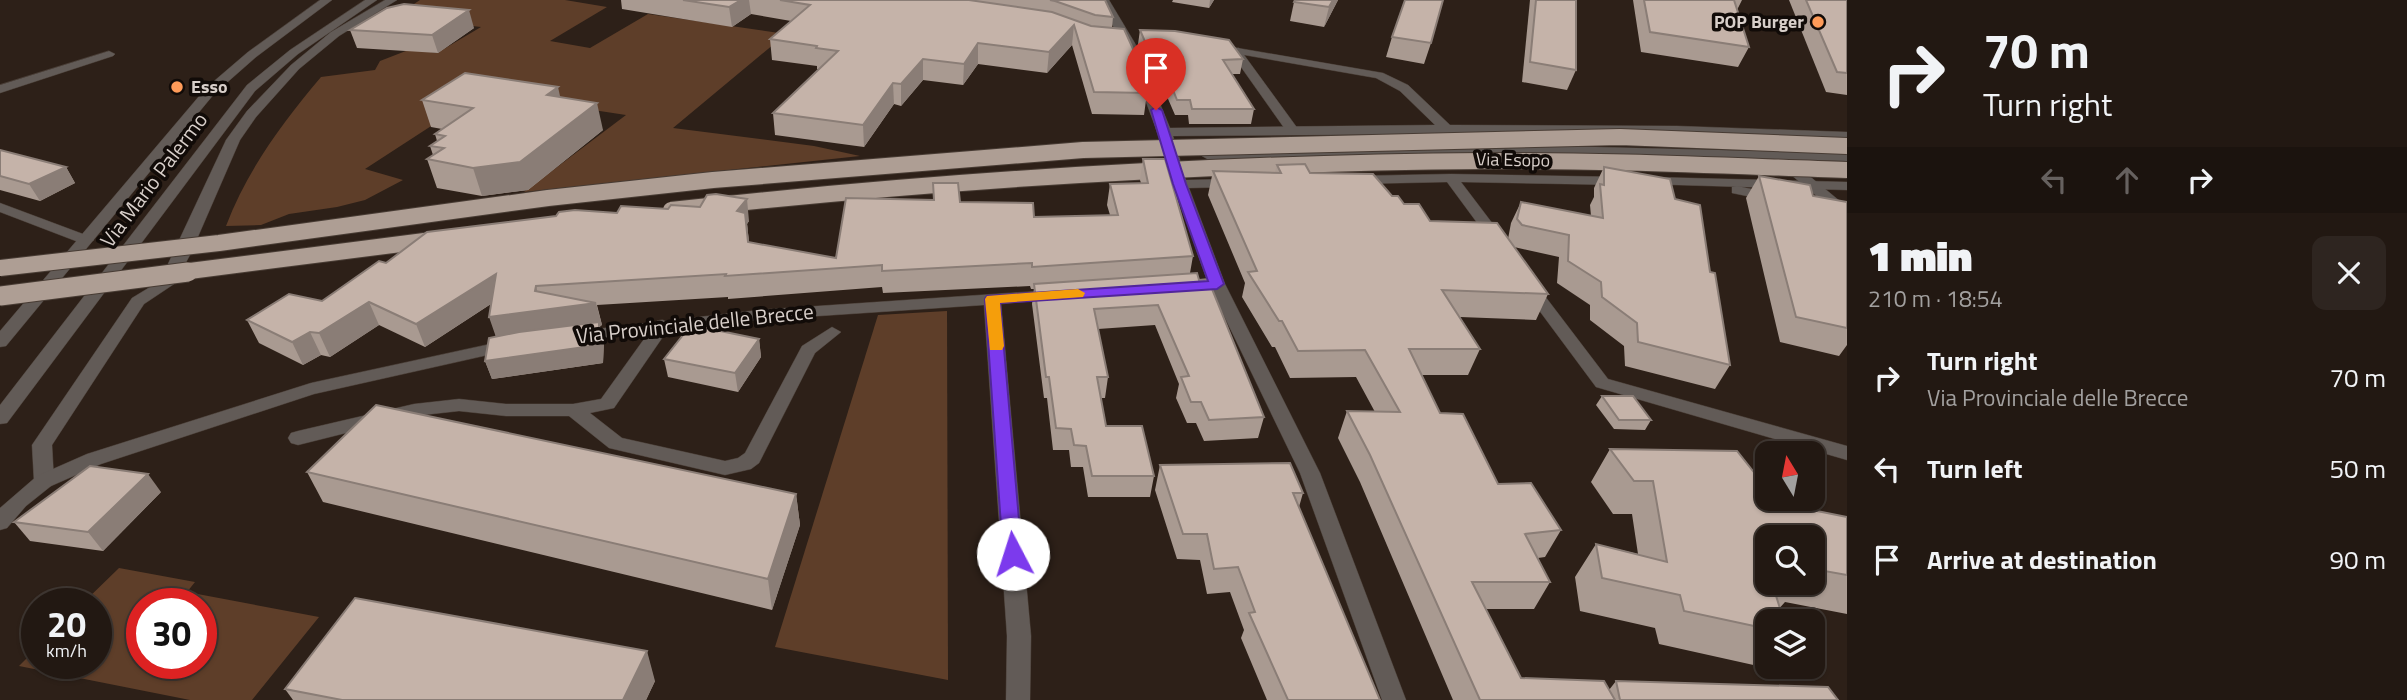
<!DOCTYPE html>
<meta charset="utf-8">
<style>
body{margin:0;font-family:"Titillium Web",sans-serif;background:#2e2520;color:#f1f3f6;height:100vh;display:flex;flex-direction:column;font-size:26px;white-space:nowrap}
*{box-sizing:border-box;margin:0}
p{font-size:23px;color:#a2a09f}
.icon{flex:none;width:38px;height:38px;fill:none;stroke:currentColor;stroke-width:2;stroke-linecap:round;stroke-linejoin:round}
.map{position:relative;flex:1;overflow:hidden}
.drawer{display:flex;flex-direction:column;background:#221812;width:560px}
.drawer>*{flex:none}
.banner{background:#221812;color:#f1f3f6;overflow:hidden}
.needle{width:46px;rotate:350deg}
.controls{position:absolute;left:1755px;top:441px;display:grid;gap:14px}
.controls a{display:grid;place-items:center;width:70px;height:70px;border-radius:14px;background:#221812;box-shadow:0 2px 5px #0004,0 0 0 2px #3f3732;font-size:35px}
.speed{position:absolute;left:21px;top:588px;display:flex;gap:14px;font-size:35px;font-weight:700;text-align:center}
.speed>*{display:grid;place-content:center;width:91px;height:91px;border-radius:50%;background:#221812;box-shadow:0 2px 5px #0004,0 0 0 2px #3f3732;line-height:1}
.speed small{font-size:18px;font-weight:400}
.speed .limit{border:10px solid #d22;background:#fff;color:#111}
.pin{position:absolute;display:grid;place-items:center;width:60px;height:60px;color:#fff;margin:-72px -30px;border-radius:50% 50% 50% 0;rotate:-45deg;box-shadow:0 0 7px #0007}
.pin .icon{rotate:45deg}
.me{position:absolute;width:77px;margin:-38px;rotate:355deg;stroke-linejoin:round;filter:drop-shadow(0 0 5px #0008)}
.turn{display:flex;align-items:center;gap:24px;height:147px;padding:0 21px;font-size:32px}
.turn .icon{width:91px;height:91px;stroke-width:2.5}
.turn b{display:block;font-size:49px;line-height:60px}
.lanes{display:flex;align-items:center;height:66px;padding:0 21px;background:#0003;justify-content:center;gap:35px;direction:ltr}
.lanes .off{opacity:.35}
.round{display:grid;place-items:center;flex:none;width:74px;height:74px;border-radius:14px;background:#2e2520}
.summary{display:flex;align-items:center;justify-content:space-between;height:119px;padding:0 21px}
h1{font-size:42px;font-weight:800;line-height:52px}
ul{padding:0;list-style:none}
li{display:flex;align-items:center;gap:21px;height:91px;padding:0 21px}
li div{flex:1}
li b{display:block;font-size:26px}
li em{font-style:normal}
main{display:flex;flex:1;min-height:0}
.map>svg:first-child{display:block}
.green{fill:#5e3e29;fill-rule:evenodd}
.lines{fill:none;stroke-linecap:round;stroke-linejoin:round}
.service-casing{stroke:#483c34;stroke-width:1}
.minor-casing{stroke:#483c34;stroke-width:1}
.tertiary-casing{stroke:#483c34;stroke-width:1}
.service{fill:#625b57;fill-rule:evenodd}
.minor{fill:#625b57;fill-rule:evenodd}
.tertiary{fill:#625b57;fill-rule:evenodd}
.trunk-bridge-far1-casing{stroke:#483c34;stroke-width:18;stroke-linecap:butt}
.trunk-bridge-casing{stroke:#483c34;stroke-width:21;stroke-linecap:butt}
.trunk-bridge-far1{stroke:#ae9e94;stroke-width:16}
.trunk-bridge{stroke:#ae9e94;stroke-width:19}
.wall{fill:#a99a91;fill-rule:evenodd}
.shaded-wall{fill:#8a7d76}
.building{fill:#c5b3a9;stroke:#8a7d76;stroke-width:2}
.route{fill:#7c3aed;stroke:#51269a;stroke-width:2}
.slow{fill:#f59e0b}
.poi-dot{fill:#fe9b59;stroke:#110b08;stroke-width:2.5}
.labels{text-anchor:middle;stroke-width:7;stroke-linejoin:round;paint-order:stroke}
.far-poi-label{font-size:18px;font-weight:bold;fill:#d8cfca;stroke:#110b08;text-anchor:end}
.far-street-label{font-size:18px;fill:#d8cfca;stroke:#110b08}
.street-label{font-size:21px;fill:#d8cfca;stroke:#110b08}
</style>
<main>
<div class="map">
<svg width="1847" height="700" viewBox="0 0 1847 700">
<rect width="100%" height="100%" fill="#2d2018"/>
<g class="green">
<path d="M420,0H565L607,7L550,41L590,48L648,14L786,34L673,128L814,146L860,156L524,192L626,115L482,93L365,169L403,180L365,200L337,207L289,214L261,225L226,226C247,170 283,122 321,77L375,70L380,61L411,49L437,53L481,27L394,17Z"/>
<path d="M947,311L948,680L775,647L878,315Z"/>
<path d="M119,568L195,582L187,592L319,617L252,700H190L19,666L37,648V663H96V604H82ZM142,604H201V663H142Z"/>
</g>
<g class="lines">
<defs>
<g id="service">
<path d="M385,0H397L339,36L299,69L256,117L240,140L190,255L174,284L144,304L52,445L54,481L51,486L44,488L37,486L34,481L32,445L132,298L160,281L226,140L247,111L291,65L331,32Z"/>
<path d="M1231,48H1239L1298,129L1297,132H1287L1229,50Z"/>
<path d="M1509,145L1847,153V161L1790,160L1847,207V213H1837L1778,164L1777,159L1509,153L1209,160L1202,156L1209,152Z"/>
<path d="M1737,186L1776,194L1778,197L1771,201L1732,193V187Z"/>
<path d="M663,320L671,325L614,408L590,413L622,438L725,461L738,458L745,453L802,346L832,327L841,332L815,353L759,463L751,469L725,475L609,448L569,416H506L459,411L414,416L298,445L291,443L288,438L291,433L298,431L414,404L459,399L506,404H573L601,399L657,321Z"/>
</g>
<g id="minor">
<path d="M1099,0H1109L1136,45L1170,128L1435,125L1400,91L1376,78L1210,49V45L1214,44L1383,73L1408,85L1450,125L1677,126L1847,132V140L1591,133L1173,136L1186,180L1232,179L1239,183L1232,187L1189,188L1225,284L1320,473L1406,700H1382L1300,473L1211,289L1189,291L1181,286L1189,281L1207,280C1173,185 1149,88 1099,0Z"/>
<path d="M109,51L115,54L113,56L0,93V85Z"/>
<path d="M1451,174L1621,177L1628,181L1621,185L1461,182L1505,240L1497,245L1492,243L1447,182L1355,184L1348,180L1355,176Z"/>
<path d="M1649,177L1847,182V190L1644,184V178Z"/>
<path d="M0,203L91,237L94,240L86,245L81,243L0,212Z"/>
<path d="M1529,281L1535,283L1608,379L1847,446V460L1596,387L1521,286Z"/>
<path d="M1056,290L1062,292L1064,295L1062,298L1001,304L1031,636L1030,700H1006L1007,636L984,305L759,320L579,341L570,336L579,331L759,310Z"/>
<path d="M509,340L515,341L518,345L515,349L314,394L101,464L51,486L26,506L7,528L0,530V508L37,476L87,454L311,383Z"/>
</g>
<g id="tertiary">
<path d="M320,0H332L256,57L214,94L6,346L0,347V331L206,88L248,52Z"/>
<path d="M365,0H377L298,54L255,91L7,423L0,424V405L247,85L290,50Z"/>
</g>
</defs>
<use href="#service" class="service-casing"/>
<use href="#minor" class="minor-casing"/>
<use href="#tertiary" class="tertiary-casing"/>
<use href="#service" class="service"/>
<use href="#minor" class="minor"/>
<use href="#tertiary" class="tertiary"/>
<defs>
<g id="trunk-bridge-far1">
<path d="M671,210C942,180 1213,163 1486,161C1606,160 1727,166 1847,170"/>
<path d="M0,268L219,243L548,198L713,180L1083,150L1620,137L1847,146"/>
<path d="M174,273L440,239"/>
</g>
<path id="trunk-bridge" d="M0,296L188,272"/>
</defs>
<use href="#trunk-bridge-far1" class="trunk-bridge-far1-casing"/>
<use href="#trunk-bridge" class="trunk-bridge-casing"/>
<use href="#trunk-bridge-far1" class="trunk-bridge-far1"/>
<use href="#trunk-bridge" class="trunk-bridge"/>
</g>
<g class="wall">
<path d="M621,0H1105L1113,17L1112,28L1147,93L1144,115L1092,114L1072,45L1047,73L978,64L963,85L923,80L901,106L894,104L864,147L775,135L773,113L819,69H817V66L772,60L770,39L791,21L751,14L732,27L622,9Z"/>
<path d="M1173,0H1214L1209,8L1172,2Z"/>
<path d="M1338,0L1324,27L1290,21L1294,2Z"/>
<path d="M1530,0H1576V70L1567,90L1522,82Z"/>
<path d="M1633,0H1742L1737,10L1749,47L1738,67L1641,52Z"/>
<path d="M1789,0H1847V95L1826,92Z"/>
<path d="M474,28L438,53L357,48L350,30Z"/>
<path d="M1140,30L1243,59L1240,74H1232L1254,109L1251,124H1189L1188,115H1175L1162,85L1156,87L1138,44Z"/>
<path d="M1392,37L1431,43L1424,64L1386,57Z"/>
<path d="M560,97L603,130L528,190L482,196L437,188L427,159L433,155L430,146L437,141L435,134L442,129L431,127L422,100Z"/>
<path d="M0,150L66,167L75,183L40,201L0,190Z"/>
<path d="M1143,159L1193,256L1190,273L1199,280L1264,417L1258,438L1204,441L1196,423H1187L1176,398L1179,384L1155,325L1098,329L1108,377L1105,398H1101L1106,426L1154,476L1150,497H1088L1083,467H1071L1069,450H1053L1047,398H1044L1032,304L1034,289H1031L1030,286L883,293L882,287L728,299V297L597,305L602,325L600,326L604,340L603,363L492,379L485,361L496,337L491,304L425,347L379,325L330,357L321,355L303,365L259,343L247,320L322,301L386,263L617,213L749,221L747,224L749,242L836,258L933,200V183L960,202L1034,217L1110,215L1107,205L1110,184L1141,183L1140,180Z"/>
<path d="M1277,165L1392,196L1430,221L1508,239L1511,223L1521,202L1591,216L1590,205L1594,197V188L1604,167L1675,199L1710,272L1730,365L1715,389L1625,366L1624,346L1590,320V305L1557,283L1559,257L1514,247L1548,294L1536,320L1460,317L1480,349L1468,375H1422L1440,413L1498,484L1561,530L1545,557L1538,558L1550,582L1534,609H1486L1521,678L1609,690L1616,681L1838,700H1453L1360,482L1338,438L1347,411L1375,412L1356,377L1290,378L1275,347H1272L1242,297L1245,283L1208,195L1213,171L1275,172Z"/>
<path d="M1759,176L1813,196L1847,202V345L1839,356L1780,342L1746,198Z"/>
<path d="M759,339L761,357L738,392L668,377L664,359Z"/>
<path d="M1602,396L1651,420L1645,430L1614,429L1596,405Z"/>
<path d="M1610,449L1777,503L1847,517V614L1785,602L1768,621V656L1758,666L1659,644L1655,628L1580,611L1575,577L1596,544L1638,554L1632,514H1613L1591,482ZM1768,537H1813V583H1768Z"/>
<path d="M1160,465L1303,493L1299,507L1380,700H1267L1241,638L1244,630L1230,592L1207,594L1200,560L1177,559L1155,490Z"/>
<path d="M307,472L796,494L800,525L772,610L323,502Z"/>
<path d="M161,492L103,551L30,541L14,522Z"/>
<path d="M655,681L646,700H293L285,689Z"/>
</g>
<g class="shaded-wall">
<path d="M741,0H749L751,14L732,27L729,7Z"/>
<path d="M1210,0H1214L1209,8Z"/>
<path d="M1333,0H1338L1324,27L1329,7Z"/>
<path d="M469,10L474,28L438,53L432,35Z"/>
<path d="M1074,25L1072,45L1047,73L1049,52Z"/>
<path d="M978,43V64L963,85L964,64Z"/>
<path d="M923,59V80L901,106V84Z"/>
<path d="M1165,70L1162,85L1156,87L1158,72Z"/>
<path d="M893,83L894,104L864,147L863,125Z"/>
<path d="M558,87L564,114L547,95Z"/>
<path d="M597,103L603,130L528,190L482,196L473,168Z"/>
<path d="M66,167L75,183L40,201L29,184Z"/>
<path d="M747,199L749,221L747,224L751,264L737,211Z"/>
<path d="M496,274L503,296L425,347L416,324Z"/>
<path d="M536,286L542,310L596,303L602,325L600,326L604,340L603,363L492,379L485,361L497,340L489,317Z"/>
<path d="M369,302L379,325L330,357L319,333Z"/>
<path d="M310,332L321,355L303,365L292,342Z"/>
<path d="M759,339L761,357L738,392L735,373Z"/>
<path d="M148,474L161,492L103,551L88,532Z"/>
<path d="M796,494L800,525L772,610L768,579Z"/>
<path d="M647,651L655,681L646,700H623Z"/>
</g>
<g class="building">
<path d="M683,0H741L729,7Z"/>
<path d="M780,0H969L1052,12L1091,26L1124,29L1143,71L1147,93L1094,92L1074,25L1049,52L978,43L964,64L923,59L901,84L893,83L863,125L773,113L838,51L816,48L817,46L770,39L810,5Z"/>
<path d="M1050,0H1105L1113,17L1095,15L1055,1Z"/>
<path d="M1295,0H1333L1329,7L1294,2Z"/>
<path d="M1405,0H1443L1431,43L1392,37Z"/>
<path d="M1536,0H1576V70L1530,62Z"/>
<path d="M1644,0H1734L1749,47L1650,32Z"/>
<path d="M1806,0H1847V73L1837,72Z"/>
<path d="M404,4L469,10L432,35L350,30L387,8Z"/>
<path d="M1140,30L1175,31L1229,40L1243,59L1223,60L1254,109H1192L1190,100H1177L1165,70L1158,72Z"/>
<path d="M465,73L558,87L547,95L597,103L520,162L473,168L427,159L444,148L430,146L445,136L435,134L473,108L422,100Z"/>
<path d="M0,150L66,167L29,184L0,176Z"/>
<path d="M1143,159H1165L1193,256L1032,267V263L882,271V265L725,276L726,274L536,286L535,291L596,303L489,317L496,274L416,324L369,302L319,333L310,332L292,342L247,320L289,294L322,301L379,261L386,263L427,232L556,216L559,212L575,210L617,213L621,206L668,209L671,205L700,207L707,195L716,194L747,199L737,211L745,213L748,242L836,258L846,198L934,200L933,183H958L960,202L1033,203L1034,217L1118,215L1110,184L1148,183Z"/>
<path d="M1305,164L1310,173L1373,174L1392,196H1398L1404,204H1419L1430,221L1497,223L1548,294L1442,290L1480,349H1409L1440,413L1463,414L1498,484L1531,483L1561,530L1525,534L1550,582H1472L1521,678L1604,681L1615,700H1480L1370,455L1347,411L1400,412L1365,350L1298,351L1282,321H1279L1248,272L1257,271L1213,171L1281,173L1277,165Z"/>
<path d="M1604,167L1670,179L1675,199L1700,205L1710,272L1715,273L1730,365L1638,342L1637,323L1602,297L1601,282L1568,261L1569,235L1522,225L1517,219L1521,202L1603,218L1600,184L1604,185Z"/>
<path d="M1759,176L1810,185L1813,196L1847,202V328L1796,317Z"/>
<path d="M1197,273L1199,280L1208,279L1264,417L1209,420L1201,402H1191L1181,377L1189,376L1158,305L1094,309L1108,377H1097L1106,426H1142L1154,476H1092L1086,446L1074,445L1071,429L1056,428L1049,377H1046L1034,284Z"/>
<path d="M599,322V345L485,361L489,338L519,332Z"/>
<path d="M691,325L759,339L735,373L664,359Z"/>
<path d="M1602,396H1633L1651,420H1619Z"/>
<path d="M376,405L796,494L768,579L307,472Z"/>
<path d="M1610,449L1737,451L1768,490V499H1774L1777,503L1847,517V575L1813,569V537H1768V583H1772L1784,621H1768V629L1684,611L1680,595L1602,578L1596,544L1667,562L1653,481H1634Z"/>
<path d="M1290,463L1303,493H1293L1380,700H1288L1249,613L1255,612L1238,567L1214,569L1207,534H1183L1160,465Z"/>
<path d="M90,466L148,474L88,532L14,522Z"/>
<path d="M355,598L647,651L623,700H342L285,689Z"/>
<path d="M1616,681L1828,687L1838,700H1620Z"/>
</g>
<path class="route" d="M1156,107L1162,110L1186,184L1224,284L1217,289L1000,303L1022,554L1020,559L1013,562L1006,559L1003,554L985,299L987,296L1208,281L1173,184L1151,110Z"/>
<path class="slow" d="M1078,289L1085,293L1083,297L1000,303L1004,346L1002,350H990L985,299L987,296Z"/>
<g class="poi-dot">
<circle cx="1818" cy="22" r="7"/>
<circle cx="177" cy="87" r="7"/>
</g>
<g class="labels">
<g class="far-poi-label">
<text x="1804" y="28">POP Burger</text>
<text x="191" y="93" text-anchor="start">Esso</text>
</g>
<g class="far-street-label">
<text transform="translate(1513 160) rotate(1)" y="6">Via Esopo</text>
</g>
<g class="street-label">
<text transform="translate(154 180) rotate(-53)" y="7">Via Mario Palermo</text>
<text transform="translate(695 324) rotate(-6)" y="7">Via Provinciale delle Brecce</text>
</g>
</g>
</svg>
<div class="controls">
<a><svg class="needle" viewBox="-14 -14 28 28"><path d="M0-13l5 13h-10z" fill="#e53935"/><path d="M0 13l5-13h-10z" fill="#a2a09f"/></svg></a>
<a><svg class="icon" aria-label="search" viewBox="0 0 24 24"><circle cx="10" cy="10" r="6"/><path d="M15 15l6 6"/></svg></a>
<a><svg class="icon" aria-label="layers" viewBox="0 0 24 24"><path d="M12 4l9 5-9 5-9-5zM3 14l9 5 9-5"/></svg></a>
</div>
<div class="speed"><div>20<small>km/h</small></div><div class="limit">30</div></div>
<div class="pin" style="left:1156px;top:110px;background:#d93025"><svg class="icon" aria-label="arrive" viewBox="0 0 24 24"><path d="M6 21V4h12l-3 4 3 4H6"/></svg></div>
<svg class="me" style="left:1013px;top:554px" viewBox="-20 -20 40 40"><circle r="19" fill="#fff"/><path d="M0-13L10 11 0 6-10 11z" fill="#7c3aed"/></svg>
</div>
<section class="drawer">
<div class="banner">
<div class="turn"><svg class="icon" aria-label="right" viewBox="0 0 24 24"><path d="M7 20v-9h11M14 6l5 5-5 5"/></svg><div><b>70 m</b>Turn right</div></div>
<div class="lanes"><svg class="icon off" aria-label="left" viewBox="0 0 24 24"><path d="M17 20v-9H6M10 6l-5 5 5 5"/></svg><svg class="icon off" aria-label="ahead" viewBox="0 0 24 24"><path d="M12 20V5M6 11l6-6 6 6"/></svg><svg class="icon" aria-label="right" viewBox="0 0 24 24"><path d="M7 20v-9h11M14 6l5 5-5 5"/></svg></div>
</div>
<div class="summary"><div><h1>1 min</h1><p>210 m · 18:54</p></div><a class="round"><svg class="icon" aria-label="close" viewBox="0 0 24 24"><path d="M6 6l12 12M18 6L6 18"/></svg></a></div>
<ul>
<li><svg class="icon" aria-label="right" viewBox="0 0 24 24"><path d="M7 20v-9h11M14 6l5 5-5 5"/></svg><div><b>Turn right</b><p>Via Provinciale delle Brecce</p></div><em>70 m</em></li>
<li><svg class="icon" aria-label="left" viewBox="0 0 24 24"><path d="M17 20v-9H6M10 6l-5 5 5 5"/></svg><div><b>Turn left</b></div><em>50 m</em></li>
<li><svg class="icon" aria-label="arrive" viewBox="0 0 24 24"><path d="M6 21V4h12l-3 4 3 4H6"/></svg><div><b>Arrive at destination</b></div><em>90 m</em></li>
</ul>
</section>
</main>
